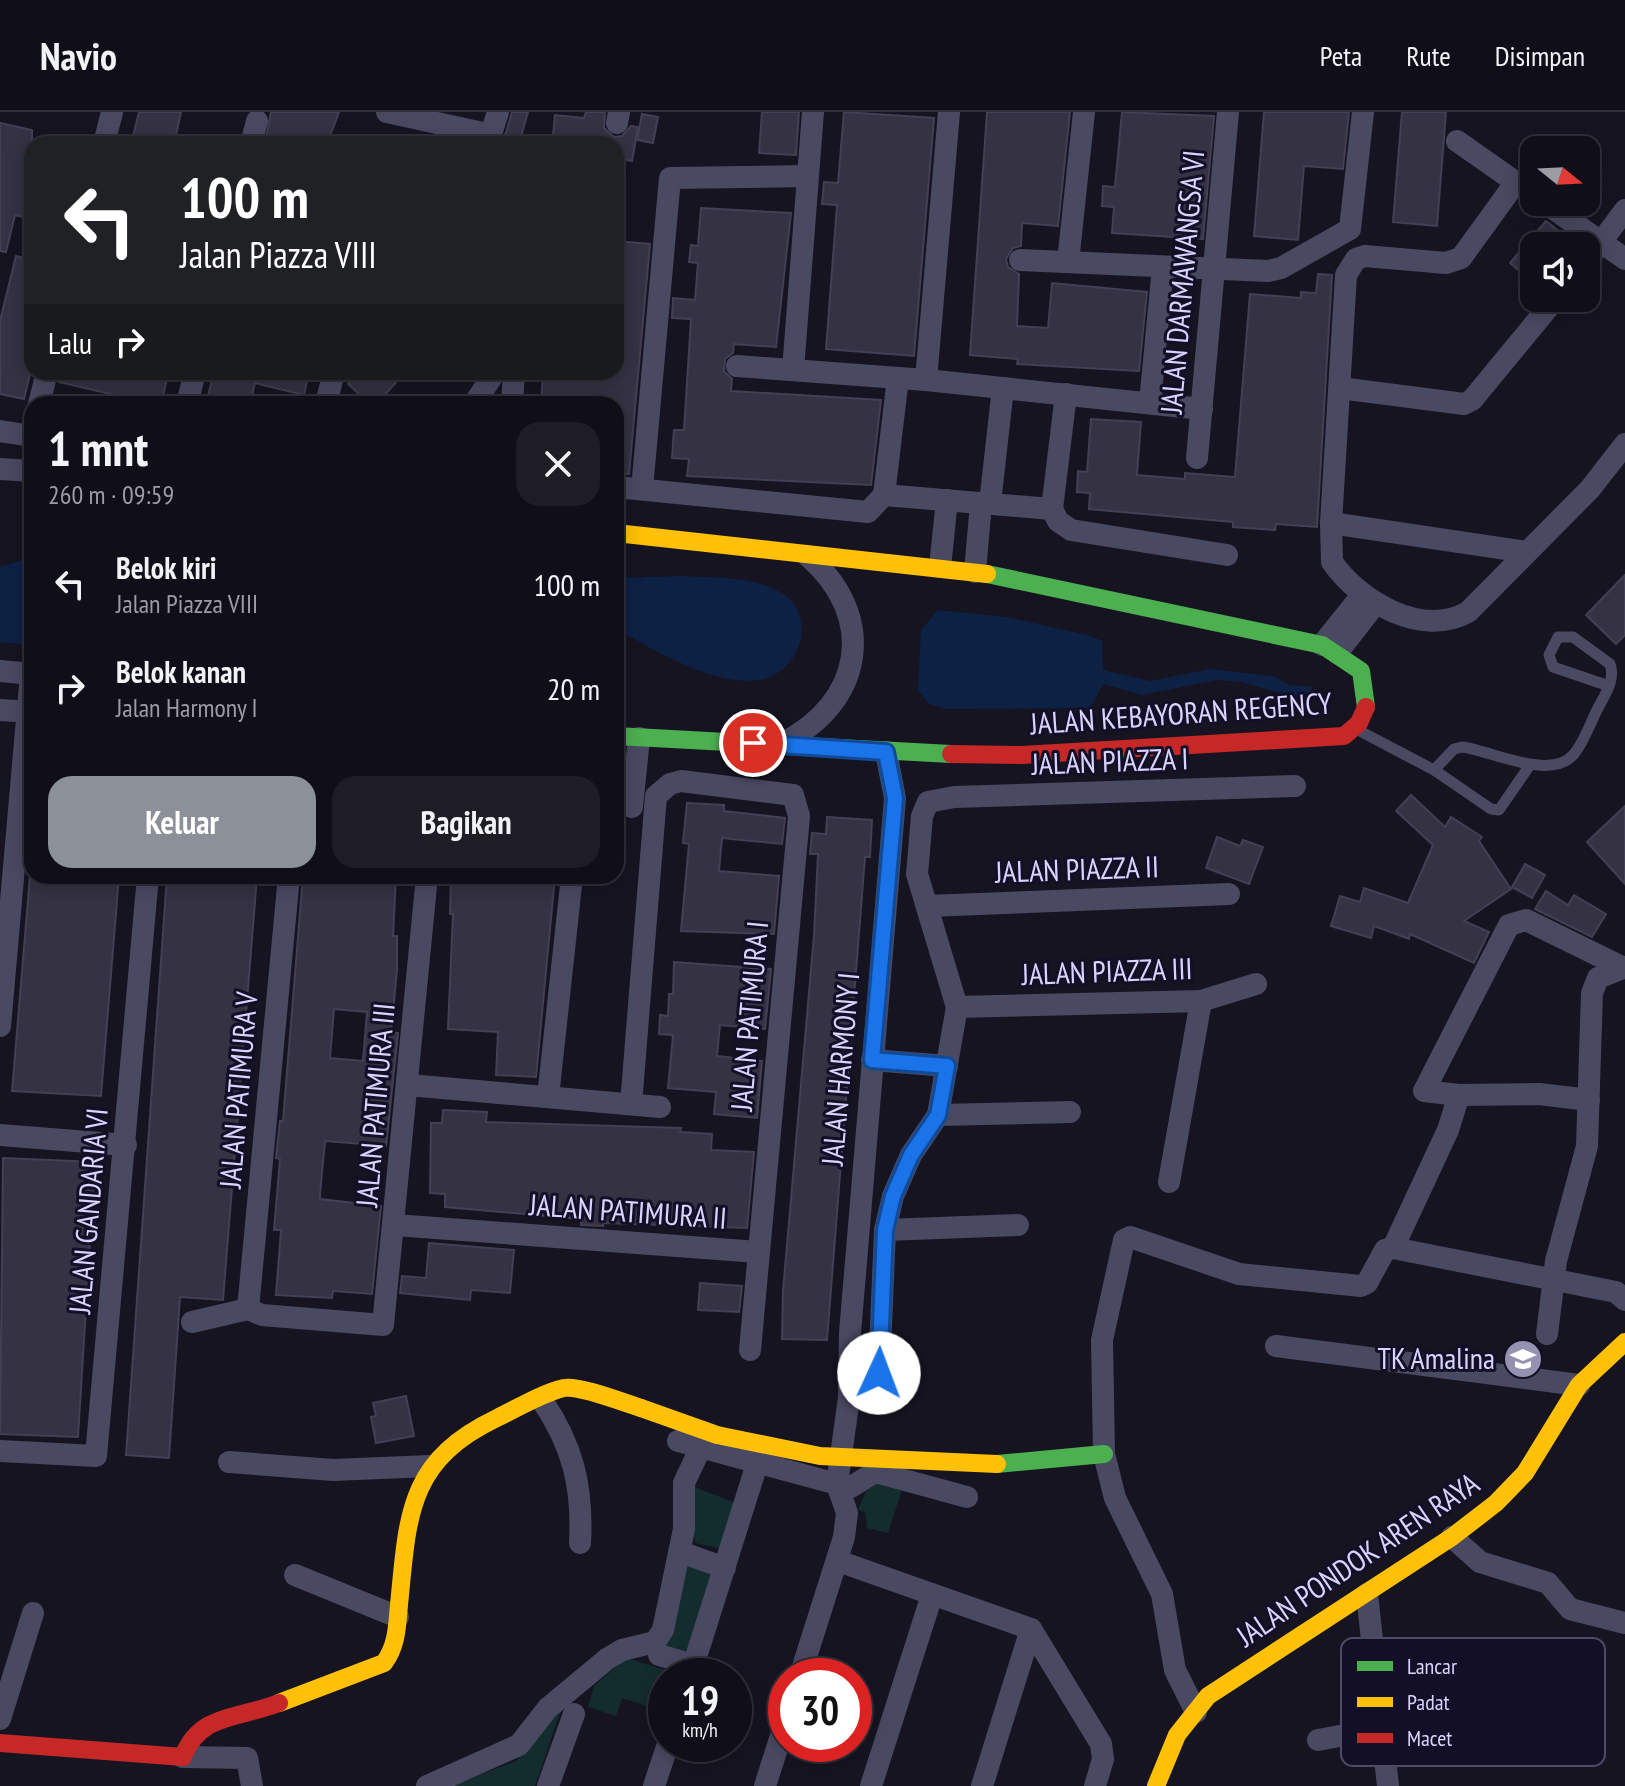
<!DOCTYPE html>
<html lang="id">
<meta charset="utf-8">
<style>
body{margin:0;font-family:"PT Sans Narrow",sans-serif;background:#1e1d26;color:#f1f3f6;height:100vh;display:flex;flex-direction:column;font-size:30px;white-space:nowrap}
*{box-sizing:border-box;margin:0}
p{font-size:26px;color:#9c9ca2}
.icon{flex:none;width:44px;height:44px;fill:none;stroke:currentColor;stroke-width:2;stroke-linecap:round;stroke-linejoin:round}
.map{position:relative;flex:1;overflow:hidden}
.sheet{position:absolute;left:24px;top:284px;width:600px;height:488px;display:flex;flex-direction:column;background:#100f19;border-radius:24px;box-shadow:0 4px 20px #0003,0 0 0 2px #302f38}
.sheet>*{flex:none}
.top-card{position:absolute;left:24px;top:24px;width:600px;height:244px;border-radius:24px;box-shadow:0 4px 20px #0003,0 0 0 2px #302f38;background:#202124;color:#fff;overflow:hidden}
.needle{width:52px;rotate:108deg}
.tools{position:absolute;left:1520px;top:24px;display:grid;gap:16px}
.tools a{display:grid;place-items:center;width:80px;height:80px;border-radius:16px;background:#100f19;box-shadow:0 4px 20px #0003,0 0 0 2px #302f38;font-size:40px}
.speed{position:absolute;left:648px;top:1546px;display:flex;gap:16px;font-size:40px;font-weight:700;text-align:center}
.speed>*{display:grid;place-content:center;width:104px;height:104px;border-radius:50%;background:#100f19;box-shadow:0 4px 20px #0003,0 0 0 2px #302f38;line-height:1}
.speed small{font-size:20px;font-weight:400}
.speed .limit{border:12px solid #d22;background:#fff;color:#111}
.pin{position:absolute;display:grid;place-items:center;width:68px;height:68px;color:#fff;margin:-34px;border:4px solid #fff;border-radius:50%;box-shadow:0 2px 8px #0007}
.me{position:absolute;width:88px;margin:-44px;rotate:2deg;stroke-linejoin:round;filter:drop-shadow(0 0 6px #0008)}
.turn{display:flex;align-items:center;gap:28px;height:168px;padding:0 24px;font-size:36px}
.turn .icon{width:104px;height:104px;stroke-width:2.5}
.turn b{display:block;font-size:56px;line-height:68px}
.then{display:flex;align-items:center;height:76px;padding:0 24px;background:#0003;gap:16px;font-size:30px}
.round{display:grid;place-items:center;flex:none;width:84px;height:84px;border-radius:24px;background:#1e1d26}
.head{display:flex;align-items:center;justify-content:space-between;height:136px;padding:0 24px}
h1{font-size:48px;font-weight:800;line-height:60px}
.cta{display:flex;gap:16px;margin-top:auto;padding:16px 24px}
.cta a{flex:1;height:92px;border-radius:24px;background:#8c9099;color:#fff;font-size:32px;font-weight:800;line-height:92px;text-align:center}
.cta a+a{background:#1e1d26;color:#f1f3f6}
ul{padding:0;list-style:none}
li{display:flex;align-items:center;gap:24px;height:104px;padding:0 24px}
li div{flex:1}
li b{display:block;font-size:30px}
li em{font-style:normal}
header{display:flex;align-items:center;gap:48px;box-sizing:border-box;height:112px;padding:0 40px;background:#100f19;border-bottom:2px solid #302f38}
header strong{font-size:38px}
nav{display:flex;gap:44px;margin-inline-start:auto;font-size:28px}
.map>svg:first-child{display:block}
.green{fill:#132c2d}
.water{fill:#0d2144}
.building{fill:#343243;stroke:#433f54;stroke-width:2;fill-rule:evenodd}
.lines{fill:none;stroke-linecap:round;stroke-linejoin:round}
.lane{stroke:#4a4962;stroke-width:11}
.street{stroke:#4a4962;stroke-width:22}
.fast{stroke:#4caf50;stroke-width:18}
.slow{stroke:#ffc107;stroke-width:18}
.jam{stroke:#c62828;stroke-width:18}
.slow-bridge{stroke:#ffc107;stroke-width:18}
.route-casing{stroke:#114b97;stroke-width:20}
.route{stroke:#1a73e8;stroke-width:14}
.labels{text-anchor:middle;stroke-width:6;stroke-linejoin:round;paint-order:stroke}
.street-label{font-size:30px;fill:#d9d4ff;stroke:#130f26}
.poi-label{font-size:30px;fill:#d9d4ff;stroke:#130f26;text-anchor:end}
.key{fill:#130f26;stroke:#4e4a67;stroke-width:2}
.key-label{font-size:22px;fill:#d9d4ff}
</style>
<header>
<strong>Navio</strong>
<nav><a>Peta</a><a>Rute</a><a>Disimpan</a></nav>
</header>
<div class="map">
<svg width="1625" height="1674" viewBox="0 0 1625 1674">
<rect width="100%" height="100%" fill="#161421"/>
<g class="green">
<path d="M878,1371L902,1378L888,1421L867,1416L865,1400L858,1398L866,1379Z"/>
<path d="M694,1375L736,1391L722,1437L695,1431L690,1392Z"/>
<path d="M688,1450L715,1459L689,1538L682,1541L668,1538L665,1533Z"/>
<path d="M626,1546L679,1562L666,1564V1600L622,1586L616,1604L588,1595L594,1574Z"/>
<path d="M561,1598L535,1674H451L516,1649Z"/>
</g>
<g class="water">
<path d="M32,445V533L0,530V455Z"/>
<path d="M680,464C714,466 759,463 787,485C818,511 796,564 758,568C724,573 684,553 654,538C642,532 630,522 616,520V466Z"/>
<path d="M938,498L1007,505L1091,524L1102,529L1103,558L1150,569L1210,557L1273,564L1291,574H1312L1309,586L1303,587L1241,570L1217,568L1142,583L1103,572L1090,596L946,597L929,592L918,579L921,518Z"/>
</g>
<g class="building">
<path d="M139,0H181L174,32H131Z"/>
<path d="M271,0H339L327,32H265Z"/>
<path d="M512,0H528L519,32H497L506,21Z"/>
<path d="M586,0H605L604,16L614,25L622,24L631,14L638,15L632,49L616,46V32H552L555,3L584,6Z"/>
<path d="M762,0H799L796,43L759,41Z"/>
<path d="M844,0L934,6L914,244L826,237L837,93L822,92L824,70L838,71Z"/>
<path d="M987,0H1070L1058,114L1022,111L1021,134L1013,136L1006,147L1008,155L1019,162L1017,214L1048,216L1052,171L1147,180L1139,259L1017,252L1018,247L970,243Z"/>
<path d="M1122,0L1214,4L1203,127L1112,121L1114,95L1102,94L1103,74L1115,75Z"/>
<path d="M1264,0H1349L1343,57L1304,54L1298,128L1254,124Z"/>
<path d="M1402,0H1446L1437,114L1393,110Z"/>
<path d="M642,2L658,5L653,31L637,28Z"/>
<path d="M0,11L32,18V107L15,103L6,140L0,139Z"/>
<path d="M701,96L791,101L776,235L734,232L733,241L725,247L724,259L732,267L731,279L881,288L871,373L687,364L689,347L672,346L674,318H684L691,207L672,206L673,186L695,188L698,151L689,150L691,133L698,134Z"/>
<path d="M1546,109L1577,134H1534V171L1510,151Z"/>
<path d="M616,129L650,132L629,362L616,361V292H541L543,260H616Z"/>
<path d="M16,144L32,148V254L24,287L0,282V209Z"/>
<path d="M1318,162L1332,163L1317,415L1276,412L1275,418L1233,415V410L1089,397L1090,381L1077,380L1078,359L1087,360L1091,307L1141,310L1137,363L1185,367V361L1235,365L1250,182L1301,186V180L1316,181Z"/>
<path d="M61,260H135L167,267L161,292H153L59,270Z"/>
<path d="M214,260H309L304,283L255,271L250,292H206Z"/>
<path d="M358,260H405L377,292H370L348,272Z"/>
<path d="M1625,463V523L1616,532L1586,503Z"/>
<path d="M1411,683L1445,715L1451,705L1482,725L1479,729L1511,777L1464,809L1489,820L1474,851L1410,822L1409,827L1374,814L1371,826L1331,814L1340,784L1360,790L1364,776L1408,791L1433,733L1396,699Z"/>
<path d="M687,691L724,693V699L785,706L782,732L722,726L719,759L779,764L774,822L681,819L689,732L683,731Z"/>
<path d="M1625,694V772L1587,730Z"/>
<path d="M827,705L872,708L870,745H865L827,1228L782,1227L783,1179L814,823L818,742H810L812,721L826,722Z"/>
<path d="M1217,725L1240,734L1243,728L1263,735L1249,772L1206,756Z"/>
<path d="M1525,752L1545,763L1532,786L1512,775Z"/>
<path d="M30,764H119L101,984L12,979Z"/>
<path d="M167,764H257L223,1188L180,1185L169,1346L126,1343Z"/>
<path d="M303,764H396L393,824H397V858L391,920L398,921L386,1034L325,1029L320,1082V1087L381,1094L372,1182L333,1179L332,1186L276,1183L281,1118H274L280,1047L276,1046L280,1009H283ZM334,897L367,900L363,949L330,946Z"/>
<path d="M451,764H555L536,965L496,963L498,920L448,917L453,802H450Z"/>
<path d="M1546,779L1568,793L1574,783L1606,802L1592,825L1535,797Z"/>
<path d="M674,850L771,857L765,917L720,913L717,944L762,949L757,1006L714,1002L716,980L668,976L673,923L659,922L660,903L668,904L669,882H673Z"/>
<path d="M443,998L487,1000L486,1010L681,1016L680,1020L712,1022L711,1038L754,1040L747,1116L603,1111V1114L581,1113V1107L445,1095V1082L430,1081L431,1011H442Z"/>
<path d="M3,1046L95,1050L78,1325L0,1322Z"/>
<path d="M429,1131L514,1138L510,1181L471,1178L470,1188L400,1181L402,1164L426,1166Z"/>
<path d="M700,1171L742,1174L739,1200L698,1198Z"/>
<path d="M406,1284L414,1324L376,1331L371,1305L376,1304L373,1291Z"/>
</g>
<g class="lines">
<g class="lane">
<path d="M1356,617L1434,658L1454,637L1462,635C1490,638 1551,670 1574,642C1584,630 1590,612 1597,598C1604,584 1616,568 1610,552L1573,525H1558L1549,543L1553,555L1609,574"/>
<path d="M1434,658L1491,697L1499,698L1530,653"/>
</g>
<g class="street">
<path d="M387,0L487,22L493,16L498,0"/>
<path d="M617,11L619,0"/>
<path d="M1457,29L1534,83"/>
<path d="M104,32L112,0"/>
<path d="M251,32L257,9"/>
<path d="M1516,70L1461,146L1446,151L1365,144L1356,147L1346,163L1331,411L1332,450C1360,490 1422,526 1468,500L1590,377L1625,332"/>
<path d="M1544,90L1625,147"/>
<path d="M1020,148L1268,159L1281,156L1350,117L1363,0"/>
<path d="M1068,150L1084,0"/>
<path d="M1586,150L1625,98"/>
<path d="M737,254L926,268L1202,297"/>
<path d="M793,258L813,0"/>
<path d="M926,268L949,0"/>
<path d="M1340,276L1464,292L1472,288L1556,186"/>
<path d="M1150,290L1163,155"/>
<path d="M39,292L47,260"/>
<path d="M187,292L195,260"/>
<path d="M326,292L334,260"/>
<path d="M474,292L495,260"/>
<path d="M512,292L514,260"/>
<path d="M0,319L32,324"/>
<path d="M1197,346L1228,0"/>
<path d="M0,357L32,359"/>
<path d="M616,375L868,400L884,383L898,266"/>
<path d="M642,377L670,66L808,64"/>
<path d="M884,383L1052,397"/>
<path d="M990,391L1003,276"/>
<path d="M1052,397L1058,409L1071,418L1227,443"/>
<path d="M1052,397L1066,282"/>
<path d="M1331,411L1527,440"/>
<path d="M940,455L947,388"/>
<path d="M975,460L981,391"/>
<path d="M1322,533L1363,482"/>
<path d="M1337,541L1376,491"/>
<path d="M0,559L32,562"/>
<path d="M0,598L32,600"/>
<path d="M781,632C864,591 878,505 808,444"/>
<path d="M632,695L639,626"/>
<path d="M927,794L1229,782"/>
<path d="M957,895L1201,889L1256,872"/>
<path d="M0,914L31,562"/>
<path d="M872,948L947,954"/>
<path d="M408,973L660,995"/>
<path d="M1459,983L1539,982L1589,988"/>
<path d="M548,985L572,764"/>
<path d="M631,992L656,684L670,672L681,669L793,683L799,704L750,1238"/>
<path d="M938,1003L1070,1000"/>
<path d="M0,1023L126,1033"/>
<path d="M1169,1070L1201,889"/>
<path d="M395,1113L758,1140"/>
<path d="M885,1118L1018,1113"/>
<path d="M1393,1136L1448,1018L1459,983L1424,979L1509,813L1526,808L1624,856"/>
<path d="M248,1197L289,764"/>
<path d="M192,1210L248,1197L262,1203L383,1213L427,764"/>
<path d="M1547,1222L1556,1149L1587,1034L1592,881L1598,866L1625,855"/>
<path d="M1276,1234L1579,1273"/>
<path d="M879,1261L885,1118L893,1084L911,1043L938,1003L957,895L917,762L922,704L928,690L954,685L1295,674"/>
<path d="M541,1287C573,1333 583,1375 580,1431"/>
<path d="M678,1329L837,1372L851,1375L875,1360L967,1385"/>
<path d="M0,1339L96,1344L148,764"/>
<path d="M229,1350L333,1358L430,1354"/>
<path d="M1452,1425L1480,1450L1548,1471L1570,1497L1625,1511"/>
<path d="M689,1443L725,1456"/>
<path d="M838,1449L1031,1517L1101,1632L1103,1647L1095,1674"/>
<path d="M295,1463L398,1505"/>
<path d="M1367,1482L1388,1674"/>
<path d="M659,1543L693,1553"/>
<path d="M690,1564L757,1352"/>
<path d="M800,1564L844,1425L847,1401L837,1372L849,1286L850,1221L895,686L886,640"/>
<path d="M1196,1600L1175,1558L1162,1482L1115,1386L1104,1342L1102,1228L1124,1128L1130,1125L1239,1162L1361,1174L1367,1171L1385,1138L1393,1136L1616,1180L1625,1188"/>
<path d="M0,1607L33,1501"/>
<path d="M1318,1628L1382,1616"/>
<path d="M183,1645L247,1646L252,1674"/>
<path d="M427,1674L519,1633L548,1596L607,1547L622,1538L655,1530L663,1518L684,1417V1371L700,1337"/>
<path d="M548,1674L574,1602"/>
<path d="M654,1674L668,1632"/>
<path d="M765,1674L786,1608"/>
<path d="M871,1674L932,1483"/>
<path d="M982,1674L1031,1517"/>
</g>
<g class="fast">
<path d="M987,462L1322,533L1361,559L1366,595"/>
<path d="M616,624L951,642"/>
<path d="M997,1352L1104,1342"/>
</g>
<g class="slow">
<path d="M616,421L987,462"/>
<path d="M279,1591L384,1551C397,1534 397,1514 399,1493C408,1403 407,1349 497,1306C518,1296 542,1281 564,1276C579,1273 625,1291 641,1296"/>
<path d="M1156,1674L1177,1623L1208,1584L1452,1425L1496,1391L1525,1361L1579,1273L1625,1230"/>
</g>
<g class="jam">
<path d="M951,642L1022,643L1344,624L1359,611L1366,595"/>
<path d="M0,1631L183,1645C199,1601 239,1607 279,1591"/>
</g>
<path class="slow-bridge" d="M641,1296L717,1323L820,1344L997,1352"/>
</g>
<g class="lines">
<defs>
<path id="route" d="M753,631L886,640L895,686L872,948L947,954L938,1003L911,1043L893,1084L885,1118L879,1261"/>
</defs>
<use href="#route" class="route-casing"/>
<use href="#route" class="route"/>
</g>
<defs>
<symbol id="school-disc" viewBox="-11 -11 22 22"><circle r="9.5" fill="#9591b1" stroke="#130f26"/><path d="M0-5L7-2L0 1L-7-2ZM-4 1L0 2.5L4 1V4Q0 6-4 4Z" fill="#fff"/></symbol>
</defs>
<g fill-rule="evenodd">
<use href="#school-disc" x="1501" y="1225" width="44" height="44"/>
</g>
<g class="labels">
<g class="street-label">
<text transform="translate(1183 170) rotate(-85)" y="10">JALAN DARMAWANGSA VI</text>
<text transform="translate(1181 602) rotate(-4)" y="10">JALAN KEBAYORAN REGENCY</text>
<text transform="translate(1110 650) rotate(-2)" y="10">JALAN PIAZZA I</text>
<text transform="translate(1077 758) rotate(-2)" y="10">JALAN PIAZZA II</text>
<text transform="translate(1107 860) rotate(-2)" y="10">JALAN PIAZZA III</text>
<text transform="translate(750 904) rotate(-85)" y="10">JALAN PATIMURA I</text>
<text transform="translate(841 957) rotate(-85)" y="10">JALAN HARMONY I</text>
<text transform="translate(239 978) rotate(-85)" y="10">JALAN PATIMURA V</text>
<text transform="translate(376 993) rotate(-85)" y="10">JALAN PATIMURA III</text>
<text transform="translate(89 1099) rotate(-85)" y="10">JALAN GANDARIA VI</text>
<text transform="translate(628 1100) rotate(4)" y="10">JALAN PATIMURA II</text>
<text transform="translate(1358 1448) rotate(-34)" y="10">JALAN PONDOK AREN RAYA</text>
</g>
<g class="poi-label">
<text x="1495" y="1257">TK Amalina</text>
</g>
</g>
<rect x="1341" y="1526" width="264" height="128" rx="12" class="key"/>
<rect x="1357" y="1549" width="36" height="10" fill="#4caf50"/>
<rect x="1357" y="1585" width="36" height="10" fill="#ffc107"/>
<rect x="1357" y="1621" width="36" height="10" fill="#c62828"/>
<g class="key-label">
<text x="1407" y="1562">Lancar</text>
<text x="1407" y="1598">Padat</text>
<text x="1407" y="1634">Macet</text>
</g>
</svg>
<div class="tools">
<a><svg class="needle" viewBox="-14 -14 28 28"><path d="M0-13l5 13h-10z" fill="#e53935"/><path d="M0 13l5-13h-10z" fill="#9c9ca2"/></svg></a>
<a><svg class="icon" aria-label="sound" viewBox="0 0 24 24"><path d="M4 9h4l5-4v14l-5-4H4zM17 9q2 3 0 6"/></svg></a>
</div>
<div class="speed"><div>19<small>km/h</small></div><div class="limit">30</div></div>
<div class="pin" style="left:753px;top:631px;background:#d93025"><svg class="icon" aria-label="arrive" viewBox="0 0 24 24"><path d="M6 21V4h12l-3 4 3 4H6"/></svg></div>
<svg class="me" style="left:879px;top:1261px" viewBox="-20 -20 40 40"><circle r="19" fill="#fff"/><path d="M0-13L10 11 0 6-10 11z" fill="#1a73e8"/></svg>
<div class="top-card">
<div class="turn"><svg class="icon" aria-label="left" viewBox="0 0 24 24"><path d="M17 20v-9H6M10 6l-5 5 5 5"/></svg><div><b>100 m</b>Jalan Piazza VIII</div></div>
<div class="then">Lalu<svg class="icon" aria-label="right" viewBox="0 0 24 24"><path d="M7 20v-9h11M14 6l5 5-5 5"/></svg></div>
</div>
<section class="sheet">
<div class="head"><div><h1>1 mnt</h1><p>260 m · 09:59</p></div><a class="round"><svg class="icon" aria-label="close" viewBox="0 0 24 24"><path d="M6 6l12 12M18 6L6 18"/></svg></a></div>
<ul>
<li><svg class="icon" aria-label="left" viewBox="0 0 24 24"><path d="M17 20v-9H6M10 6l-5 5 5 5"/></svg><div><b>Belok kiri</b><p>Jalan Piazza VIII</p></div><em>100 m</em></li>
<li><svg class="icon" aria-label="right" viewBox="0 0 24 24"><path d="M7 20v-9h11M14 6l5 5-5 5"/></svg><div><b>Belok kanan</b><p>Jalan Harmony I</p></div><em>20 m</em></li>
</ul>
<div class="cta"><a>Keluar</a><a>Bagikan</a></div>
</section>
</div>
